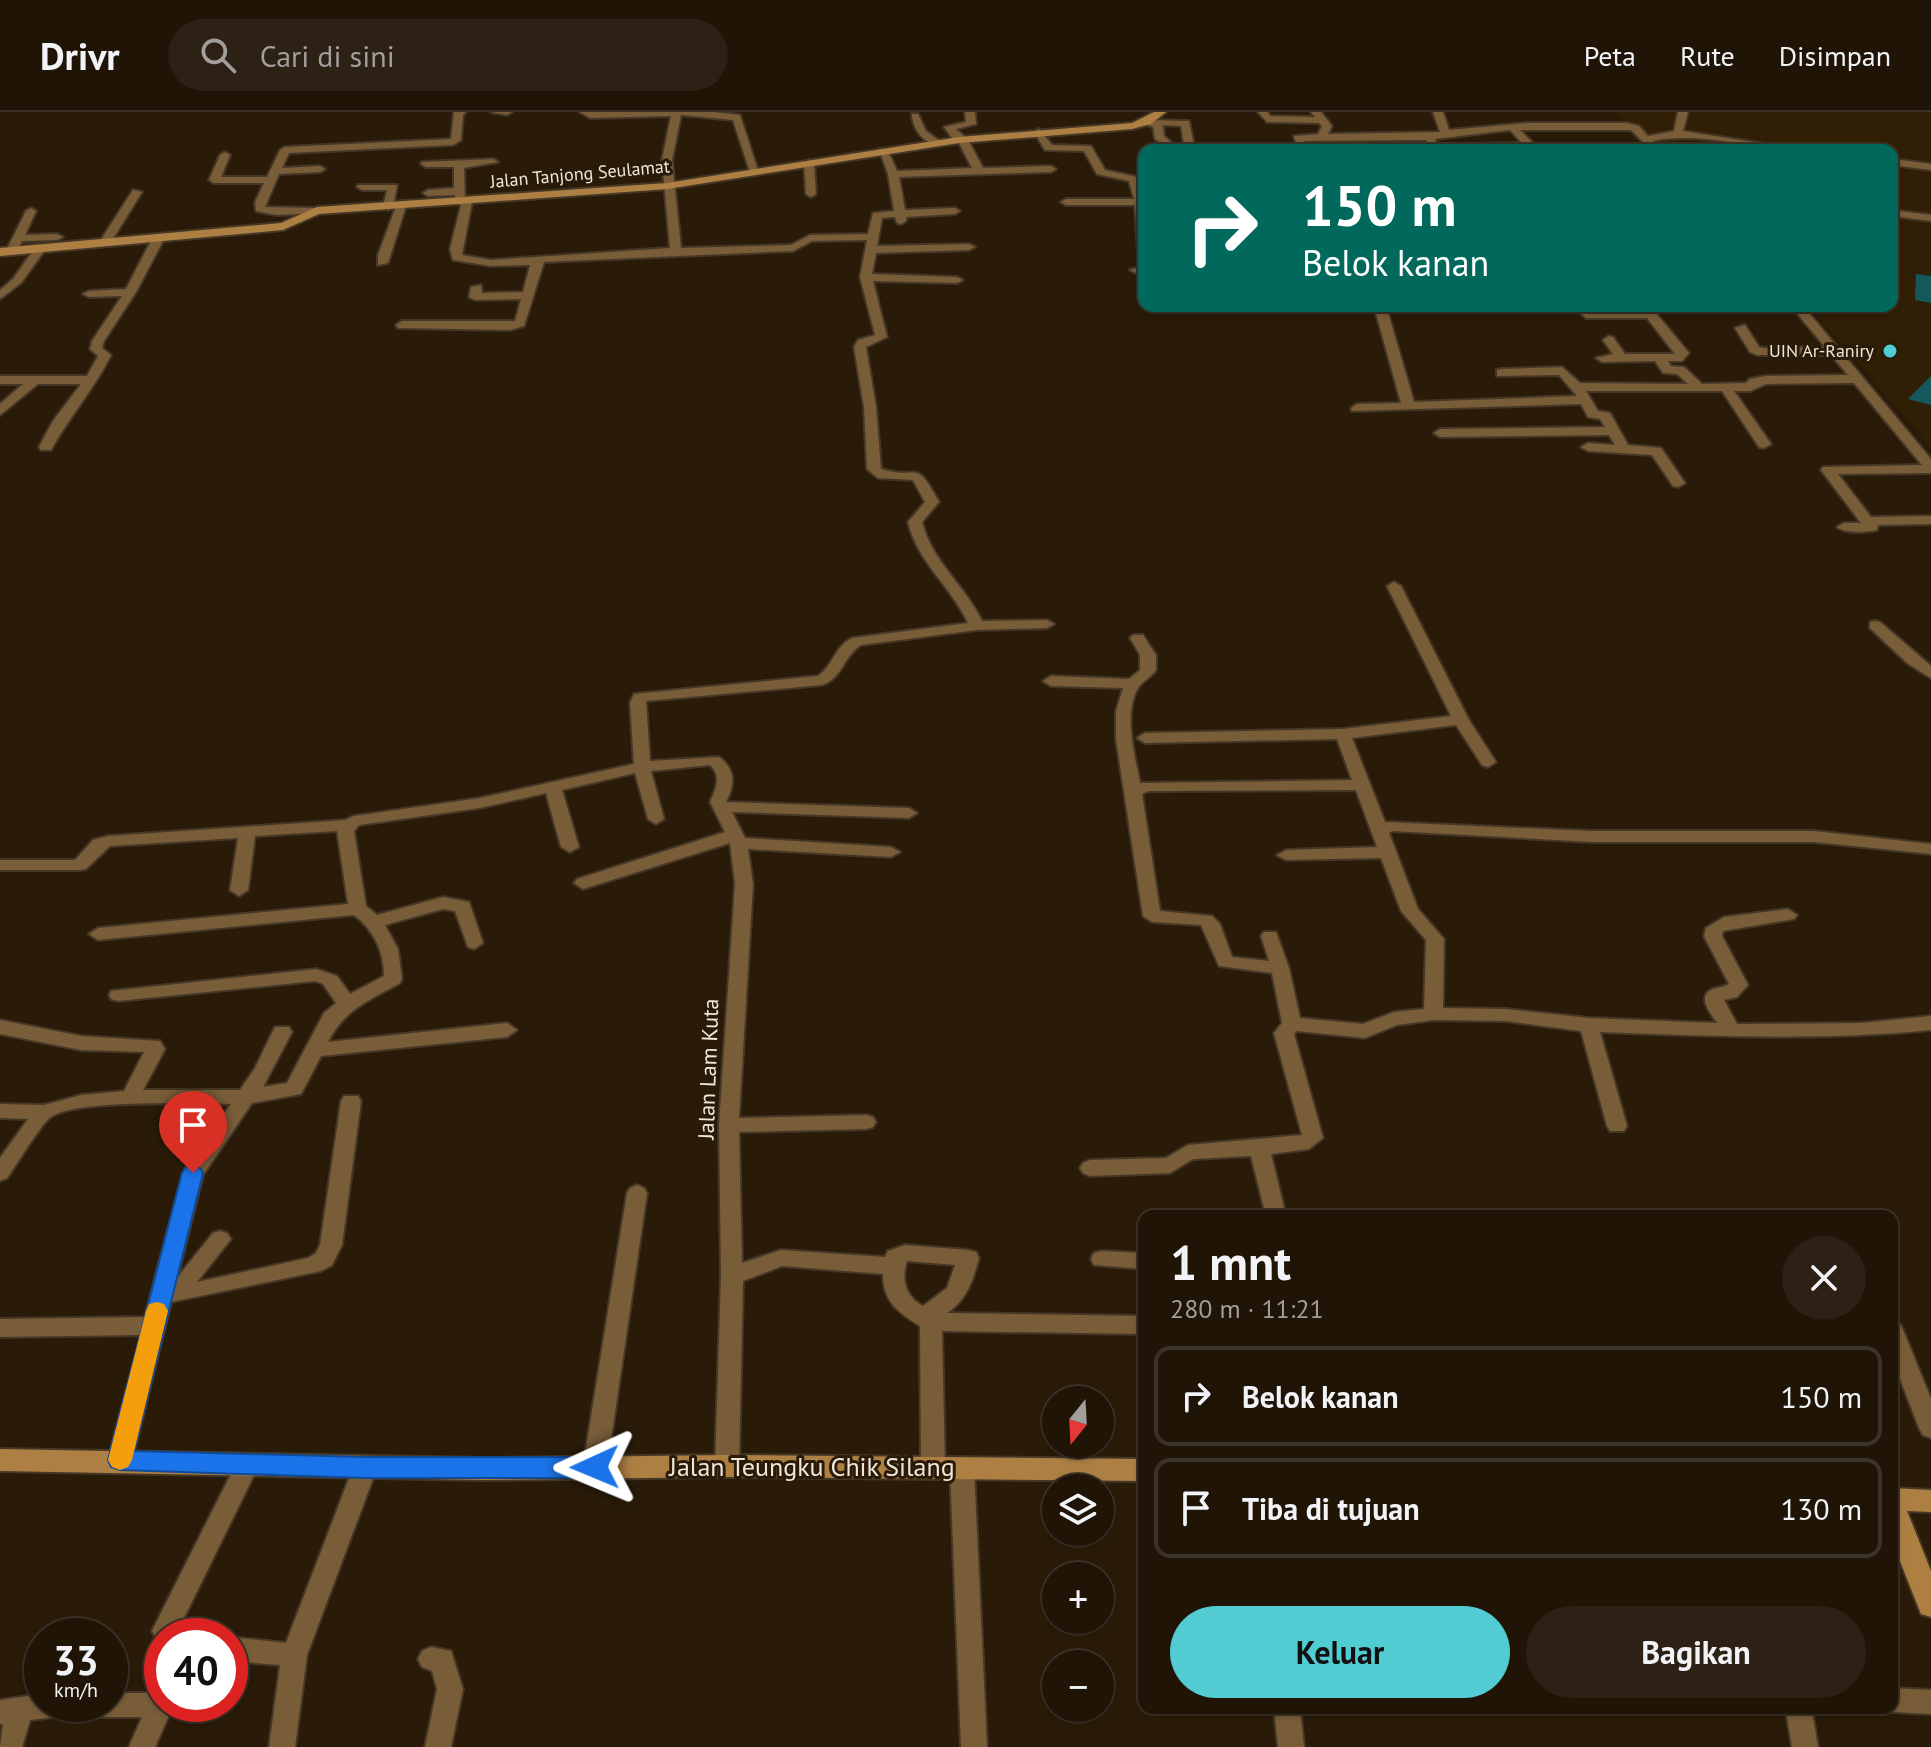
<!DOCTYPE html>
<html lang="id">
<meta charset="utf-8">
<style>
body{margin:0;font-family:"PT Sans",sans-serif;background:#2c2114;color:#f1f3f6;height:100vh;display:flex;flex-direction:column;font-size:30px;white-space:nowrap}
*{box-sizing:border-box;margin:0}
p{font-size:26px;color:#a19e9b}
.icon{flex:none;width:44px;height:44px;fill:none;stroke:currentColor;stroke-width:2;stroke-linecap:round;stroke-linejoin:round}
.map{position:relative;flex:1;overflow:hidden}
.side{position:absolute;left:1138px;top:1098px;width:760px;height:504px;display:flex;flex-direction:column;background:#1f1406;border-radius:16px;box-shadow:0 2px 6px #0004,0 0 0 2px #3c3328}
.side>*{flex:none}
.hud{position:absolute;left:1138px;top:32px;width:760px;height:168px;border-radius:16px;box-shadow:0 2px 6px #0004,0 0 0 2px #3c3328;background:#00695c;color:#fff;overflow:hidden}
.needle{width:52px;rotate:198deg}
.buttons{position:absolute;left:1042px;top:1274px;display:grid;gap:16px}
.buttons a{display:grid;place-items:center;width:72px;height:72px;border-radius:50%;background:#1f1406;box-shadow:0 2px 6px #0004,0 0 0 2px #3c3328;font-size:40px}
.speed{position:absolute;left:24px;top:1506px;display:flex;gap:16px;font-size:40px;font-weight:700;text-align:center}
.speed>*{display:grid;place-content:center;width:104px;height:104px;border-radius:50%;background:#1f1406;box-shadow:0 2px 6px #0004,0 0 0 2px #3c3328;line-height:1}
.speed small{font-size:20px;font-weight:400}
.speed .limit{border:12px solid #d22;background:#fff;color:#111}
.pin{position:absolute;display:grid;place-items:center;width:68px;height:68px;color:#fff;margin:-82px -34px;border-radius:50% 50% 50% 0;rotate:-45deg;box-shadow:0 0 8px #0007}
.pin .icon{rotate:45deg}
.me{position:absolute;width:88px;margin:-44px;rotate:269deg;stroke-linejoin:round;filter:drop-shadow(0 0 6px #0008)}
.turn{display:flex;align-items:center;gap:28px;height:168px;padding:0 32px;font-size:36px}
.turn .icon{width:104px;height:104px;stroke-width:2.5}
.turn b{display:block;font-size:56px;line-height:68px}
.round{display:grid;place-items:center;flex:none;width:84px;height:84px;border-radius:42px;background:#2c2114}
.summary{display:flex;align-items:center;justify-content:space-between;height:136px;padding:0 32px}
h1{font-size:48px;font-weight:700;line-height:60px}
.action{display:flex;gap:16px;margin-top:auto;padding:16px 32px}
.action a{flex:1;height:92px;border-radius:48px;background:#51ccd3;color:#111;font-size:32px;font-weight:700;line-height:92px;text-align:center}
.action a+a{background:#2c2114;color:#f1f3f6}
ul{padding:0;list-style:none}
li{display:flex;align-items:center;gap:24px;height:100px;margin:0 16px 12px;padding:0 16px;border:4px solid #3c3328;border-radius:16px}
li div{flex:1}
li b{display:block;font-size:30px}
li em{font-style:normal}
header{display:flex;align-items:center;gap:48px;box-sizing:border-box;height:112px;padding:0 40px;background:#1f1406;border-bottom:2px solid #3c3328}
header strong{font-size:38px}
nav{display:flex;gap:44px;margin-inline-start:auto;font-size:28px}
.search{width:560px;height:72px;background:#2c2114;display:flex;align-items:center;gap:20px;box-sizing:border-box;padding:0 28px;border-radius:44px;color:#a19e9b;font-size:30px}
.map>svg:first-child{display:block}
.built{fill:#311f05}
.building{fill:#14585c}
.lines{fill:none;stroke-linecap:round;stroke-linejoin:round}
.street-casing{stroke:#453725;stroke-width:4}
.secondary-casing{stroke:#453725;stroke-width:4}
.street{fill:#795c38;fill-rule:evenodd}
.secondary{fill:#ad7f43;fill-rule:evenodd}
.route{fill:#1a73e8;stroke:#114b97;stroke-width:2}
.slow{fill:#f59e0b}
.poi-dot{fill:#51ccd3;stroke:#291b08;stroke-width:3}
.labels{text-anchor:middle;stroke-width:6;stroke-linejoin:round;paint-order:stroke}
.far-street-label{font-size:18px;fill:#efe5d9;stroke:#291b08}
.far-poi-label{font-size:18px;fill:#efe5d9;stroke:#291b08;text-anchor:end}
.street-label{font-size:22px;fill:#efe5d9;stroke:#291b08}
.near-street-label{font-size:26px;fill:#efe5d9;stroke:#291b08}
</style>
<header>
<strong>Drivr</strong>
<div class="search"><svg class="icon" aria-label="search" viewBox="0 0 24 24"><circle cx="10" cy="10" r="6"/><path d="M15 15l6 6"/></svg>Cari di sini</div>
<nav><a>Peta</a><a>Rute</a><a>Disimpan</a></nav>
</header>
<div class="map">
<svg width="1931" height="1635" viewBox="0 0 1931 1635">
<rect width="100%" height="100%" fill="#291b08"/>
<g class="built">
<path d="M1615,0H1931V103L1892,98V38H1655Z"/>
<path d="M1892,104L1931,109V335L1809,194H1892Z"/>
</g>
<g class="building">
<path d="M1916,162L1931,164V191L1915,188Z"/>
<path d="M1931,264V293L1908,287Z"/>
</g>
<g class="lines">
<defs>
<g id="street">
<path d="M454,0H466L463,3L461,28L453,33L289,41L282,56L320,54L325,57L320,60L279,62L265,95L317,96L321,97V101L276,103L256,99L255,90L264,71H214L209,68L220,43L225,40L230,43L221,65H267L280,38L285,35L451,27Z"/>
<path d="M491,0H512L507,3Z"/>
<path d="M580,0H713L740,3L759,62L750,60L733,8L681,3L672,48L681,136L791,133L810,123L868,122L873,101L894,99L888,62L879,37H887L897,59L972,56L959,31L955,30L944,15L966,10L965,0H975L976,12L956,17L968,28L983,56L1051,54L1056,57L1051,60L899,65L905,98L955,96L960,99L955,102L906,105V109L901,112L897,111L895,105L882,106L877,134L969,132L975,135L969,138L876,141L872,162L957,165L963,168L957,171L873,169L887,225L866,235L876,295L881,357C920,369 914,344 939,390L922,410C932,450 965,473 982,509L1047,508L1054,512L1047,516L977,518L861,533C843,544 843,566 822,573L646,589L650,649L719,645C736,658 735,672 726,690L909,696L917,701L909,706L732,700L745,726L891,735L900,740L891,745L748,737L753,772L739,1006L866,1003L873,1005L876,1010L873,1015L866,1017L739,1020L742,1151L781,1138L885,1145L888,1139L905,1133L968,1138L976,1140L979,1146C973,1168 967,1188 947,1201L1144,1204V1222L942,1219L945,1356L941,1363L933,1366L925,1363L921,1356L920,1214C898,1200 883,1190 883,1162L782,1154L743,1169L739,1354L735,1361L727,1364L719,1361L715,1354L721,1164L719,1013L735,772L730,731L583,777L574,771L577,767L725,720L710,690C716,677 722,664 710,653L651,659L664,707L656,712L648,707L635,661L562,678L579,735L570,740L561,735L546,681L480,696L359,713L354,719L366,794L377,803L443,785L469,790L483,831L474,837L468,835L455,799L443,797L385,813L398,837L402,867L400,871C368,889 345,897 328,930L507,911L517,918L507,925L321,944L301,982L252,991L203,1063L177,1166L213,1121L220,1119L227,1121L231,1127L197,1170L308,1146L316,1141L320,1133L341,989L344,984H358L361,989L342,1133L332,1153L321,1159L171,1190L132,1348L128,1355L120,1358L112,1355L108,1348L141,1223L0,1225V1207L145,1205L183,1061L231,992C195,992 76,987 51,1005C40,1013 16,1054 7,1066L0,1069V1046L28,1007L0,1006V992L44,993L81,983L124,979L144,940L81,938L0,922V908L81,924L160,929L165,937L143,978H240L255,956L275,915H289L292,920L263,975L287,971L324,901L336,891L323,872L315,869L118,889L111,887L109,883L111,879L316,857L337,864L350,882L384,864C384,840 374,818 354,803L98,828L89,822L98,816L348,792L337,719L255,724L248,778L239,784L230,778L238,726L110,734L86,757L80,758H0V748H75L93,728L108,724L345,708L354,704L480,686L634,652L630,591L634,582L818,564C833,554 835,534 852,526L968,511C951,474 918,451 908,410L925,390L913,368L878,366L867,357L864,295L854,235L858,228L875,223L860,165L867,128L812,129L793,139L544,150L524,214L510,218L398,216L396,213L402,209H515L521,187L475,188L469,185L471,175L481,173L482,181L523,180L530,153L491,154L453,148L450,137L461,93L455,90V83L428,84L423,81L428,78L454,76V55H426L421,52L422,50L493,47L498,50L464,56L465,87L472,90L462,143L491,148L670,136L662,48L671,4L590,6ZM907,1149L955,1153L947,1176L923,1194C905,1185 901,1167 907,1149Z"/>
<path d="M1258,0H1268L1270,4L1315,5L1311,0H1321L1332,14L1328,22L1440,20L1433,0H1443L1449,18L1527,11H1627L1639,14L1648,24L1674,19L1678,0H1688L1683,19L1803,38C1753,38 1702,19 1653,29L1662,38H1651L1631,18H1520L1536,34L1531,37L1474,38L1469,35L1474,32L1522,31L1510,18L1435,27L1441,38H1431L1426,28L1304,29L1308,38H1298L1294,24L1318,22L1322,14L1319,11L1267,10Z"/>
<path d="M912,2H918L926,19L940,29V33C924,33 912,16 912,2Z"/>
<path d="M1144,8L1189,9L1195,38H1185L1181,14L1163,13L1164,24L1174,33L1169,36L1155,27L1153,15L1144,12Z"/>
<path d="M1039,17L1052,33L1091,34L1105,58L1137,65L1144,79V142L1138,139L1135,93H1066L1061,90L1066,87H1134L1129,69L1097,62L1084,39L1045,38L1034,20Z"/>
<path d="M1892,47L1931,52V58L1892,53Z"/>
<path d="M809,48L814,51L816,82L811,85L806,82L804,51Z"/>
<path d="M358,73H397L393,95L388,98L383,95L387,78H362L357,75Z"/>
<path d="M133,78L142,80L109,133H101L99,131Z"/>
<path d="M397,92L406,94L388,151L378,153V143Z"/>
<path d="M31,96L36,99L25,123L57,122L63,125L57,128L22,129L16,141H8L6,139L26,99Z"/>
<path d="M1892,98L1931,103V109L1892,104Z"/>
<path d="M159,122L165,125L136,180L104,229L102,236L111,243C95,276 69,305 51,338H41L39,335L53,309L81,272H38L0,303V292L23,272H0V264H87L98,244L90,237L92,229L122,184L89,185L83,182L89,179L126,177L153,125Z"/>
<path d="M35,136L45,138L21,171L0,187V178L13,167Z"/>
<path d="M1144,154V160L1136,161L1130,158Z"/>
<path d="M1374,194H1386L1414,290L1577,284L1559,263L1497,264V258L1501,257L1562,255L1580,271L1688,272L1677,262L1663,261L1655,249L1602,250L1596,246L1613,242L1603,228L1609,224L1613,225L1625,242H1675L1647,206H1586L1573,194H1585L1589,198L1654,199L1689,241L1682,249H1668L1671,254L1684,255L1702,272L1746,271L1750,267L1766,264L1848,263L1831,243H1757L1750,240L1735,216L1745,213L1759,235L1763,236L1825,235L1791,194H1803L1931,347V361L1838,362L1871,405L1931,404V412L1878,413L1877,418C1866,420 1846,422 1837,415L1844,411H1861L1821,358L1823,355L1922,353L1854,271L1766,272L1750,279H1734L1771,332L1764,336L1759,335L1722,279H1586L1598,299L1610,301L1628,333L1661,336L1685,371L1678,375L1673,374L1652,343L1588,339L1581,335L1588,331L1615,333L1609,323L1440,325L1434,321L1440,317L1605,315L1600,307L1588,305L1581,292L1352,299L1351,296L1357,292L1401,291Z"/>
<path d="M1394,470L1401,474L1469,608L1496,650L1488,655L1482,653L1456,613L1352,626L1385,710L1592,719H1814L1931,732V742L1814,730H1592L1392,719L1389,721L1418,797L1444,827L1443,896L1506,897L1589,906L1717,911C1713,904 1698,888 1709,879C1715,875 1723,876 1729,872L1704,824L1706,816L1724,805L1788,797L1797,803L1794,807L1723,819L1722,824L1748,873L1737,885L1724,888L1737,912L1861,911L1931,904V918C1821,929 1711,924 1600,920L1627,1014L1624,1019H1610L1607,1014L1581,919L1506,909L1433,908L1397,913L1365,926L1297,919L1294,922L1323,1026L1309,1037L1271,1042L1286,1104H1266L1251,1044L1193,1047L1170,1061L1090,1064L1083,1061L1080,1056L1083,1051L1090,1048L1166,1046L1188,1033L1302,1023L1274,921L1282,911L1272,861L1219,854L1201,813L1152,810L1143,804L1116,627V599L1123,576L1051,574L1043,569L1051,564L1129,567L1140,558V543L1130,526L1133,523H1143L1156,543V558C1151,565 1143,569 1138,576C1123,602 1135,644 1140,671L1352,668L1337,627L1145,631L1137,626L1145,621L1343,617L1451,604L1387,474ZM1356,678L1377,735L1286,738L1277,743L1286,748L1381,746L1401,799L1426,828L1424,897L1394,900L1363,912L1300,906L1289,856L1276,820H1264L1261,824L1269,849L1232,845L1220,812L1212,804L1160,799L1142,682L1149,679Z"/>
<path d="M1875,509L1880,510L1931,554V566L1907,551L1870,516V510Z"/>
<path d="M637,1073L644,1076L647,1081L607,1355L603,1362L595,1365L587,1362L583,1355L627,1081L630,1076Z"/>
<path d="M1102,1139L1144,1141V1157L1094,1153L1091,1147L1094,1141Z"/>
<path d="M1892,1209L1900,1212L1903,1218L1931,1287V1326L1923,1323L1919,1316L1892,1246Z"/>
<path d="M247,1343L255,1346L259,1353L178,1518L181,1524H162V1533L159,1532L152,1519L156,1511L239,1346Z"/>
<path d="M365,1346L373,1349L377,1356L307,1543L295,1635H269L280,1553L230,1549V1525L286,1531L353,1356L357,1349Z"/>
<path d="M962,1346L970,1349L974,1356L987,1635H961L950,1356L954,1349Z"/>
<path d="M431,1535L451,1539L463,1577L451,1635H425L437,1577L432,1559L422,1555L418,1547L422,1539Z"/>
<path d="M1892,1576L1931,1578V1602L1892,1600L1883,1597L1892,1596Z"/>
<path d="M162,1578V1592H174L155,1635H129L142,1605H55L30,1608L22,1635H0L3,1612H0V1588L42,1582V1592H110V1581H154Z"/>
<path d="M1274,1596H1300L1304,1635H1278Z"/>
<path d="M1789,1596H1815L1813,1605L1818,1635H1792L1787,1605Z"/>
</g>
<g id="secondary">
<path d="M1154,0H1166L1151,12L1132,17L959,31L667,77L319,102L283,118L0,144V136L281,111L317,95L667,71L959,25L1132,11Z"/>
<path d="M0,1337L483,1346L727,1343L1144,1347V1369L727,1365L483,1368L0,1359Z"/>
<path d="M1892,1376L1931,1378V1400L1907,1399L1931,1459V1505L1921,1502L1892,1429Z"/>
</g>
</defs>
<use href="#street" class="street-casing"/>
<use href="#secondary" class="secondary-casing"/>
<use href="#street" class="street"/>
<use href="#secondary" class="secondary"/>
</g>
<path class="route" d="M193,1053L200,1056L203,1061L134,1339L365,1345H595L603,1348L607,1355L603,1363L595,1366H365L120,1358L111,1355L108,1348L182,1061L185,1056Z"/>
<path class="slow" d="M157,1190L164,1192L168,1199L132,1348L128,1355L120,1358L112,1355L108,1348L146,1199L149,1192Z"/>
<circle class="poi-dot" cx="1890" cy="239" r="8"/>
<g class="labels">
<g class="far-street-label">
<text transform="translate(580 62) rotate(-5)" y="6">Jalan Tanjong Seulamat</text>
</g>
<g class="far-poi-label">
<text x="1874" y="245">UIN Ar-Raniry</text>
</g>
<g class="street-label">
<text transform="translate(708 957) rotate(-88)" y="8">Jalan Lam Kuta</text>
</g>
<g class="near-street-label">
<text x="812" y="1364">Jalan Teungku Chik Silang</text>
</g>
</g>
</svg>
<div class="buttons">
<a><svg class="needle" viewBox="-14 -14 28 28"><path d="M0-13l5 13h-10z" fill="#e53935"/><path d="M0 13l5-13h-10z" fill="#a19e9b"/></svg></a>
<a><svg class="icon" aria-label="layers" viewBox="0 0 24 24"><path d="M12 4l9 5-9 5-9-5zM3 14l9 5 9-5"/></svg></a>
<a>+</a>
<a>−</a>
</div>
<div class="speed"><div>33<small>km/h</small></div><div class="limit">40</div></div>
<div class="pin" style="left:193px;top:1061px;background:#d93025"><svg class="icon" aria-label="arrive" viewBox="0 0 24 24"><path d="M6 21V4h12l-3 4 3 4H6"/></svg></div>
<svg class="me" style="left:595px;top:1355px" viewBox="-20 -20 40 40"><path d="M0-17L14 15 0 8-14 15z" fill="#1a73e8" stroke="#fff" stroke-width="4"/></svg>
<div class="hud">
<div class="turn"><svg class="icon" aria-label="right" viewBox="0 0 24 24"><path d="M7 20v-9h11M14 6l5 5-5 5"/></svg><div><b>150 m</b>Belok kanan</div></div>
</div>
<section class="side">
<div class="summary"><div><h1>1 mnt</h1><p>280 m · 11:21</p></div><a class="round"><svg class="icon" aria-label="close" viewBox="0 0 24 24"><path d="M6 6l12 12M18 6L6 18"/></svg></a></div>
<ul>
<li><svg class="icon" aria-label="right" viewBox="0 0 24 24"><path d="M7 20v-9h11M14 6l5 5-5 5"/></svg><div><b>Belok kanan</b></div><em>150 m</em></li>
<li><svg class="icon" aria-label="arrive" viewBox="0 0 24 24"><path d="M6 21V4h12l-3 4 3 4H6"/></svg><div><b>Tiba di tujuan</b></div><em>130 m</em></li>
</ul>
<div class="action"><a>Keluar</a><a>Bagikan</a></div>
</section>
</div>
